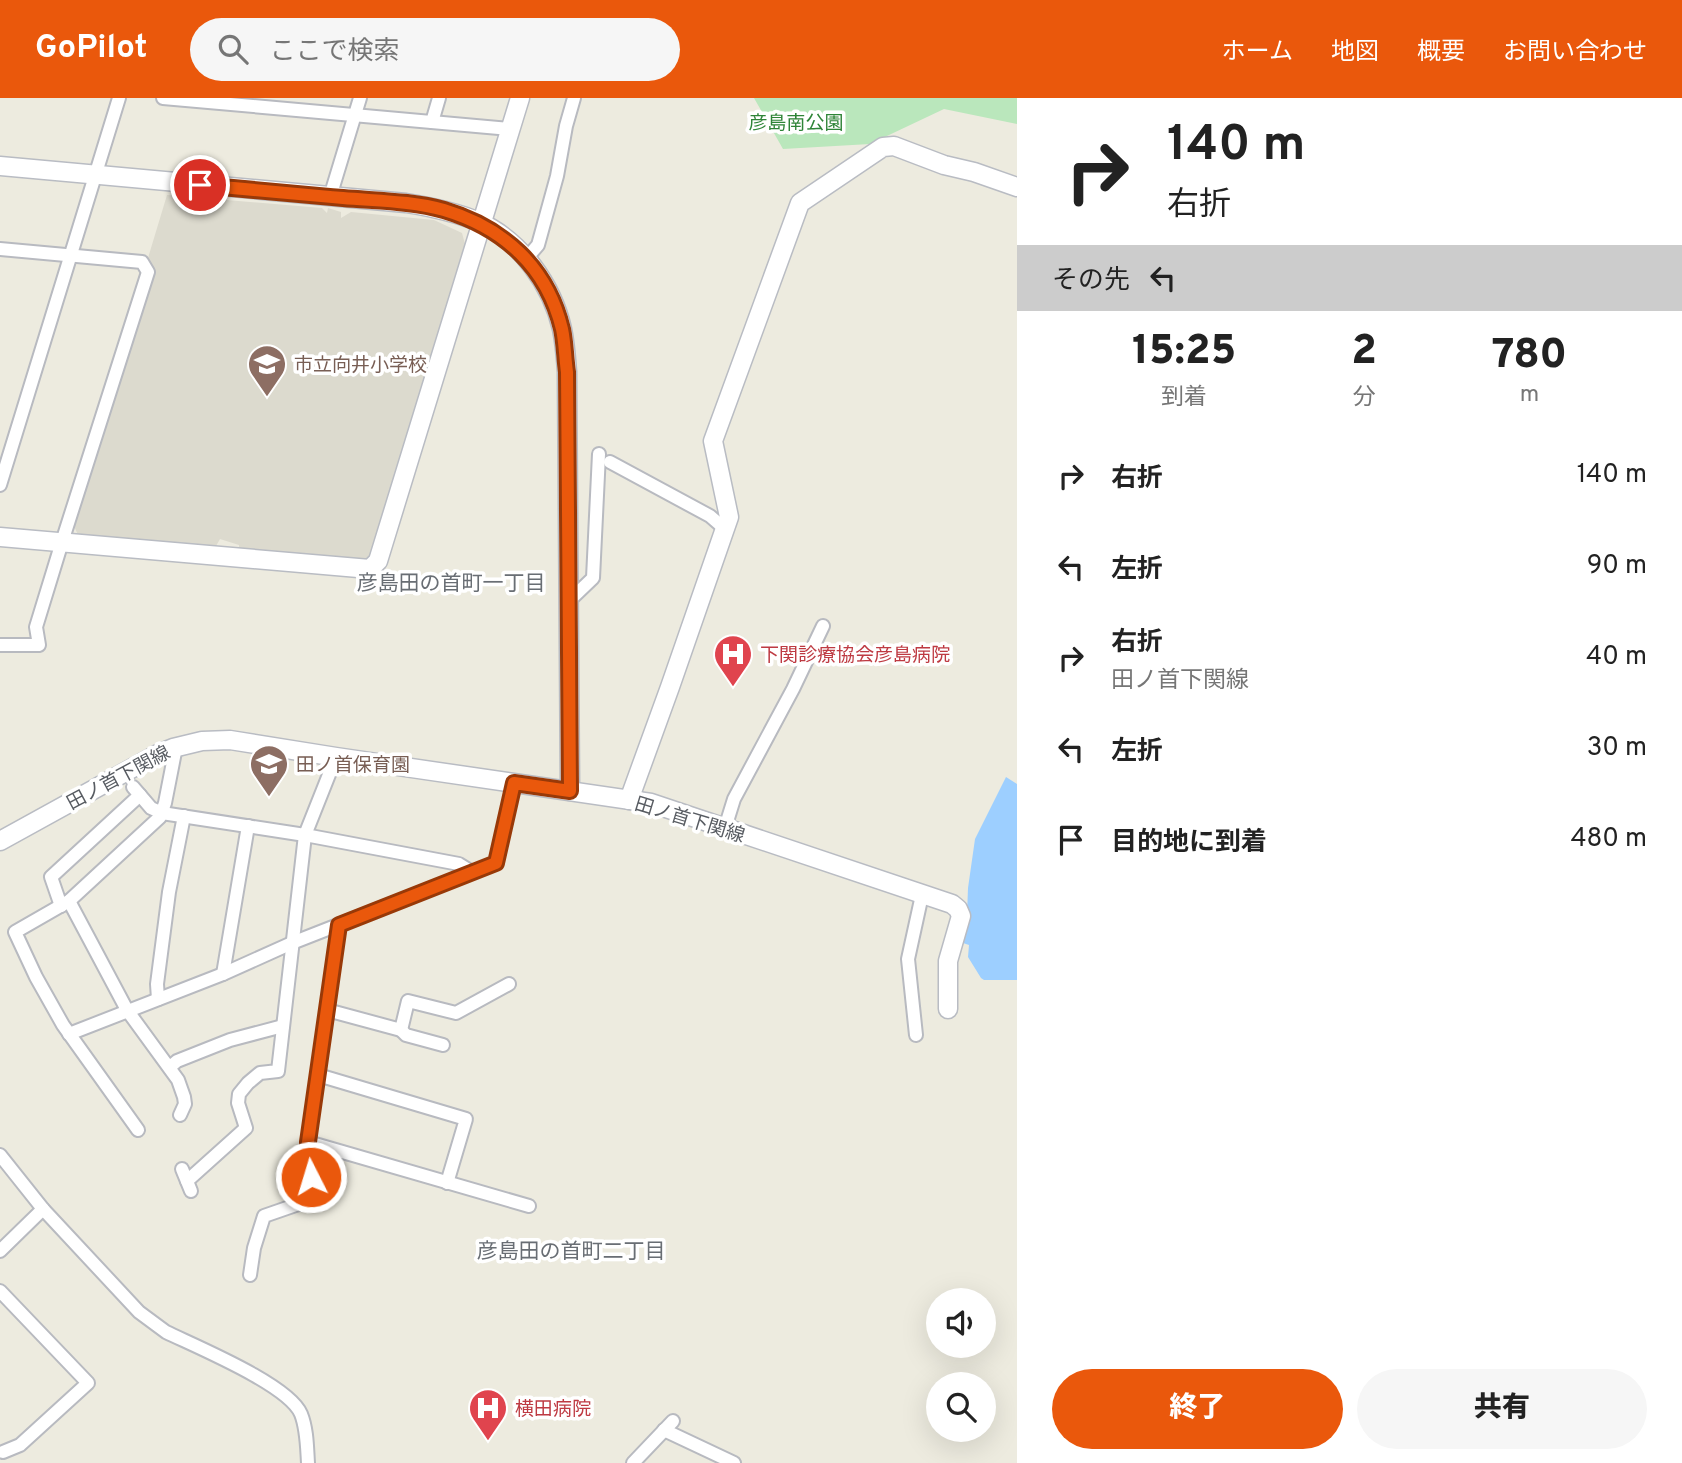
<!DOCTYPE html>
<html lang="ja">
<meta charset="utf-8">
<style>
body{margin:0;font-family:Overpass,"Noto Sans JP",sans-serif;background:#f6f6f6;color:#222;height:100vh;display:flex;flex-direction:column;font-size:26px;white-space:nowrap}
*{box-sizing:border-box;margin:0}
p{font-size:23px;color:#767676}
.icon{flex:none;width:38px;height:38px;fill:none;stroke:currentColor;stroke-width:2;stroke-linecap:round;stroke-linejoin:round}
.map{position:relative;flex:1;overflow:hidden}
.side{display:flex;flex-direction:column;background:#fff;width:665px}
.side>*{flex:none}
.hud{background:#fff;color:#222;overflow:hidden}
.controls{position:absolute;left:926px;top:1190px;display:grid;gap:14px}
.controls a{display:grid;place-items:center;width:70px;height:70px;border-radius:50%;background:#fff;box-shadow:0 7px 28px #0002;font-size:35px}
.pin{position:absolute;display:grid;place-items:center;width:60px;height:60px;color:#fff;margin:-30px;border:4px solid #fff;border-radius:50%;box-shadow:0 2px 7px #0007}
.me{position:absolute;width:77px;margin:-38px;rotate:355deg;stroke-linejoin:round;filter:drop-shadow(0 0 5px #0008)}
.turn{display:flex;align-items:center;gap:24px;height:147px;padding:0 35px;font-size:32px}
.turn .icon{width:91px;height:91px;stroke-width:2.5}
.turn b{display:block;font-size:49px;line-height:60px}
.then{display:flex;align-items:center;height:66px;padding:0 35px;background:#0003;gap:14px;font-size:26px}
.eta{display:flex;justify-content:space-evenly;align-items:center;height:119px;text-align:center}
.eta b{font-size:42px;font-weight:800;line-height:49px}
.button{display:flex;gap:14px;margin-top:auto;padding:14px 35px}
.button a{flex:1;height:80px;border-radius:42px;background:#ea580c;color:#fff;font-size:28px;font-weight:800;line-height:80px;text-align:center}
.button a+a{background:#f6f6f6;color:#222}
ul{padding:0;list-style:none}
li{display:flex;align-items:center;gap:21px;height:91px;padding:0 35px}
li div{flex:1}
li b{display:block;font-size:26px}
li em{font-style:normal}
header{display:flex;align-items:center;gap:42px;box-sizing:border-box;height:98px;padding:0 35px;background:#ea580c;color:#fff}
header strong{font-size:33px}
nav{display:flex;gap:38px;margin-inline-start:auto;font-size:24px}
.search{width:490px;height:63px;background:#f6f6f6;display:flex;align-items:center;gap:18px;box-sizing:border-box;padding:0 24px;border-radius:38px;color:#767676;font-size:26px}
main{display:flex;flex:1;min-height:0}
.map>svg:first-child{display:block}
.education{fill:#dcdace}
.green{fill:#bae7bc}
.water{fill:#9dcfff}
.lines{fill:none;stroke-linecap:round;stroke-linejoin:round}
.street-casing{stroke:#b8bac0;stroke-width:16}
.secondary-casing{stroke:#b9bcc3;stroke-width:21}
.street{stroke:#fff;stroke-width:12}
.secondary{stroke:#fff;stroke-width:18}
.route-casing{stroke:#983908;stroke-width:18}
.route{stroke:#ea580c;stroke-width:12}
.labels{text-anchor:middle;stroke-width:7;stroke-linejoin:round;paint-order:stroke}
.park-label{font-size:19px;fill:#2e8437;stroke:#fff}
.education-label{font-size:19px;fill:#785e54;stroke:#fff;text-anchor:start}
.health-label{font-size:19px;fill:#be3a42;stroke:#fff;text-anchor:start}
.street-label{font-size:19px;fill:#585c62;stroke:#fff}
.neighbourhood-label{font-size:21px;fill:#696e74;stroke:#fff}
</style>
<header>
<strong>GoPilot</strong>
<div class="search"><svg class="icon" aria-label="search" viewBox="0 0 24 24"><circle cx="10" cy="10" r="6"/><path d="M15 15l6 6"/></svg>ここで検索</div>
<nav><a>ホーム</a><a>地図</a><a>概要</a><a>お問い合わせ</a></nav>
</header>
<main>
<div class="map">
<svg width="1017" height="1365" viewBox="0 0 1017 1365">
<rect width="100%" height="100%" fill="#edebdf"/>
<path class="education" d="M167,97L322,110L327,115L328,110L341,114V120L351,114L434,122L462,135L465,146L372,455L365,461L239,452V447L220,441L216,448L78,437L74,428L154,172L148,160Z"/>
<path class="green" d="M754,0H1017V26L944,11L870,46L783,51Z"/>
<path class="water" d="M1006,679L1017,686V882H984L981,880L968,859L969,847L960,844L967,817L968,790L975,741Z"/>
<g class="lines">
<defs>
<g id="street">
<path d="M163,0L510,31"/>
<path d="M432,24L439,0"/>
<path d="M330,99L360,0"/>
<path d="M0,151L142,164L148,174L62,444L36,529L39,547H0"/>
<path d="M526,161L538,147L557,78L566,28L574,0"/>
<path d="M610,364L710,418L725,431"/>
<path d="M0,387L119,0"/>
<path d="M569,503L593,480L599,356"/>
<path d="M133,689L151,710L162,715L305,737L459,766L472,774"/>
<path d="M725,730L734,701L793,591L823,528"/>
<path d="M69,803L127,912L178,982L184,999L185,1006L180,1017"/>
<path d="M61,808L51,779L140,697"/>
<path d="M223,876L248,728"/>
<path d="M158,901L157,886L169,794L184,718"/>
<path d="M327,912L401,932L408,903L456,915L509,886"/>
<path d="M401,932L406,937L443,947"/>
<path d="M69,936L223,876L292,845L496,765L514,685"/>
<path d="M916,937L908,861L922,797"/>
<path d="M170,969L177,963L230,942L283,928"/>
<path d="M318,977L466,1021L447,1085"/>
<path d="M138,1032L63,927L36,879L15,834L69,803L160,719L165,705L176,649"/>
<path d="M308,1044L529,1108"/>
<path d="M0,1057L43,1111L139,1214L166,1234C197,1249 289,1287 301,1316C307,1331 307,1349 308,1365"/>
<path d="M182,1071L191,1093"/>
<path d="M187,1083L246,1030L238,1005L239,996L248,985L260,975L278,973L305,737L336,659"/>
<path d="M0,1153L43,1111"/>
<path d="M250,1177L254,1150L264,1118L313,1101L308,1044L339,827"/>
<path d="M0,1193L88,1285L20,1347L3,1354"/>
<path d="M664,1332L734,1365"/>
<path d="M633,1365L673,1323"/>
</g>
<g id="secondary">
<path d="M0,68L406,105C431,109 456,114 479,124C521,143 552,187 562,231C565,245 566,260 567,274L570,693"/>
<path d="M0,439L370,471L378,463L520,0"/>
<path d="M629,702L670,589L729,419L713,343L800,105L883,49L894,48L944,67L974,74L1017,89"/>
<path d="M0,743L158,656L173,650L202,643L230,642L336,659L651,705L952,806L958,811L961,818L948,863V911"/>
</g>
</defs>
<use href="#street" class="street-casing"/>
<use href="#secondary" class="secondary-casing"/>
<use href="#street" class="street"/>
<use href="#secondary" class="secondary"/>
</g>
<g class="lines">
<defs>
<path id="route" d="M200,87C247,91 295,96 343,100C377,103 412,103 444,112C504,130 547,169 562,231C565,245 565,260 567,274L570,693L514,685L496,765L339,827L308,1044L311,1079"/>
</defs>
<use href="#route" class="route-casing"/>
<use href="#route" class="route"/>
</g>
<defs>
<symbol id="school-pin" viewBox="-11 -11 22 30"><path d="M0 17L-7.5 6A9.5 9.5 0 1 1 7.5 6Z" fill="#8d6e63" stroke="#fff"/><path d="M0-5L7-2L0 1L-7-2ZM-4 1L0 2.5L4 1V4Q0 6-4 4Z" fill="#fff"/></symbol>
<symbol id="hospital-pin" viewBox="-11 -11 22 30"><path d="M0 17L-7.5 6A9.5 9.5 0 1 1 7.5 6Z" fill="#e0444e" stroke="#fff"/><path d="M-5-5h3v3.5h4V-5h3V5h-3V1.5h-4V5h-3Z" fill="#fff"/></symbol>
</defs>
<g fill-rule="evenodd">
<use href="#school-pin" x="245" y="244" width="44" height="60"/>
<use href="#hospital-pin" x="711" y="534" width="44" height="60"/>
<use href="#school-pin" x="247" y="644" width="44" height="60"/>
<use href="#hospital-pin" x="466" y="1288" width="44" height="60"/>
</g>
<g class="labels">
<g class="park-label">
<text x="796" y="31">彦島南公園</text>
</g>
<g class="education-label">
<text x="294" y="273">市立向井小学校</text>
<text x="296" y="673">田ノ首保育園</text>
</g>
<g class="health-label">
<text x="760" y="563">下関診療協会彦島病院</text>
<text x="515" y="1317">横田病院</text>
</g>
<g class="street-label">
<text transform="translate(118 679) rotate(-28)" y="7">田ノ首下関線</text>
<text transform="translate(690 721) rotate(17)" y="7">田ノ首下関線</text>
</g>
<g class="neighbourhood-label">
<text x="451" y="492">彦島田の首町一丁目</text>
<text x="571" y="1160">彦島田の首町二丁目</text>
</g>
</g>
</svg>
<div class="controls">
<a><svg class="icon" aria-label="sound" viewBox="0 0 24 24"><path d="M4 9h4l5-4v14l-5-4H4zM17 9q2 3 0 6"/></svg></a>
<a><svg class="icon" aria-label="search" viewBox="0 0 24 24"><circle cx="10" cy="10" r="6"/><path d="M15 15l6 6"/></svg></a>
</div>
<div class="pin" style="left:200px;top:87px;background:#d93025"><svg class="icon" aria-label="arrive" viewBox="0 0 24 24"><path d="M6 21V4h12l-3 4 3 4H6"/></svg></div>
<svg class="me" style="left:311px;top:1079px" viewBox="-20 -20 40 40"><circle r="17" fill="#ea580c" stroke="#fff" stroke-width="3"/><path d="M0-11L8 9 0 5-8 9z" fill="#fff"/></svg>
</div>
<section class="side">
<div class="hud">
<div class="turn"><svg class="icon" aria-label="right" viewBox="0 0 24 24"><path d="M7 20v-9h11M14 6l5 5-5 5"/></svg><div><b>140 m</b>右折</div></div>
<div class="then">その先<svg class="icon" aria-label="left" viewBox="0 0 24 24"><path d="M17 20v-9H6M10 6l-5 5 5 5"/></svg></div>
</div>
<div class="eta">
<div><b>15:25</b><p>到着</p></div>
<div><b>2</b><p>分</p></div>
<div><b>780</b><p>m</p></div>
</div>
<ul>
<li><svg class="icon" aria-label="right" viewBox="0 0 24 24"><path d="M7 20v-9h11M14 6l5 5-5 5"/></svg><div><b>右折</b></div><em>140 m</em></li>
<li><svg class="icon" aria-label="left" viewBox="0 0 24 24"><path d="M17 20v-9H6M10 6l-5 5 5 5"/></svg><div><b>左折</b></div><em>90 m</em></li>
<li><svg class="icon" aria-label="right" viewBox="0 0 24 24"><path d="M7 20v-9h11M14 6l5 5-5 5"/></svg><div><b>右折</b><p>田ノ首下関線</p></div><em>40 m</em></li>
<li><svg class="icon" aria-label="left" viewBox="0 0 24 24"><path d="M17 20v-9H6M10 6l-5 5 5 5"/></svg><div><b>左折</b></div><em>30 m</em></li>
<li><svg class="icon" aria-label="arrive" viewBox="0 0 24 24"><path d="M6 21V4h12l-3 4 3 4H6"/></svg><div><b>目的地に到着</b></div><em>480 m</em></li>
</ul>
<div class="button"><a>終了</a><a>共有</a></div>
</section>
</main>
